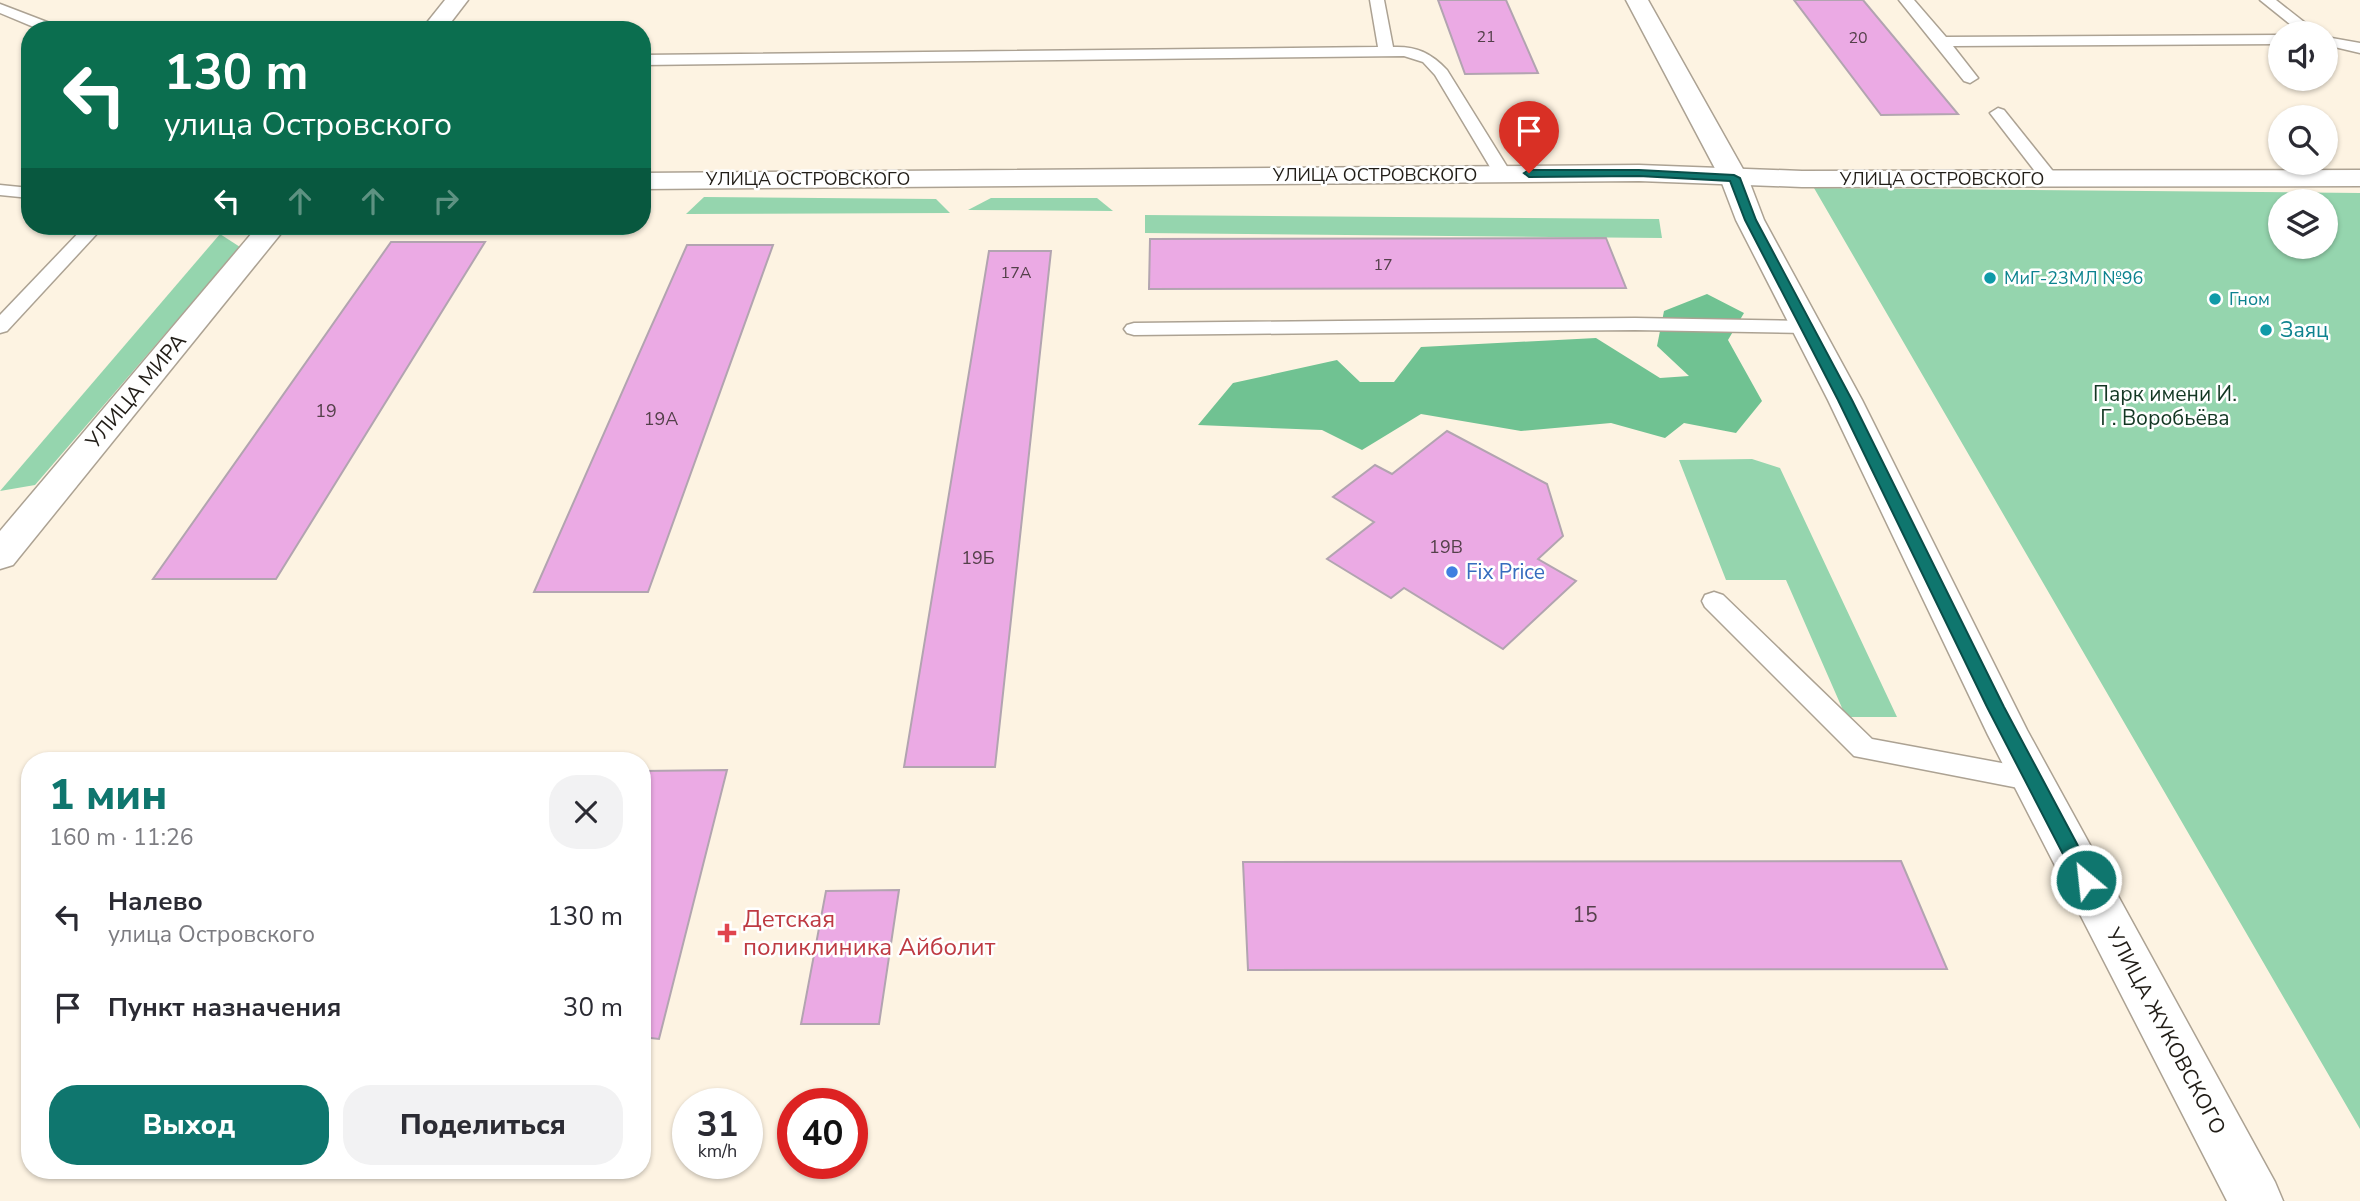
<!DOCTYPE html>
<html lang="ru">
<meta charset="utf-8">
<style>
body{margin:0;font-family:"Nunito Sans",sans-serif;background:#f2f2f3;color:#2b2b33;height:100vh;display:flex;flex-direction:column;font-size:26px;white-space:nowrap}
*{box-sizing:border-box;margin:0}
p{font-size:23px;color:#7c7c81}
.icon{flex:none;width:38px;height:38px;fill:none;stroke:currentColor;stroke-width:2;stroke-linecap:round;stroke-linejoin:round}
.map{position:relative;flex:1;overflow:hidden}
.details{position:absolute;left:21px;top:752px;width:630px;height:427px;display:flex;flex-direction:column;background:#fff;border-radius:28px;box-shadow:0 2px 5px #0004}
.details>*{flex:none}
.hud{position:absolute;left:21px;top:21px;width:630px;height:214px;border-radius:28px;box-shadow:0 2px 5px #0004;background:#0b6e4f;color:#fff;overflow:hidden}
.tools{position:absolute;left:2268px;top:21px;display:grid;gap:14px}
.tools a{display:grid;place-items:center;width:70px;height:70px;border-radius:50%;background:#fff;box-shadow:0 2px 5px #0004;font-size:35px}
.speed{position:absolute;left:672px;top:1088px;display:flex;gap:14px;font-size:35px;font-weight:700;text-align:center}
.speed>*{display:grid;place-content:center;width:91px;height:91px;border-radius:50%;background:#fff;box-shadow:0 2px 5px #0004;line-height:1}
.speed small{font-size:18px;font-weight:400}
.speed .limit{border:10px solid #d22;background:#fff;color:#111}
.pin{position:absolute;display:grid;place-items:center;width:60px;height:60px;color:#fff;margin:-72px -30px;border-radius:50% 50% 50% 0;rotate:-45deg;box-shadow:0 0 7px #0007}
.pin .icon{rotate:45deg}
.me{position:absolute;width:77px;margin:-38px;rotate:332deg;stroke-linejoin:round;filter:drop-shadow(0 0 5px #0008)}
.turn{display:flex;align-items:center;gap:24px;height:147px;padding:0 28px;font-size:32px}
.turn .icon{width:91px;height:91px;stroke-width:2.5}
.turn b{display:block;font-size:49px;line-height:60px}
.lanes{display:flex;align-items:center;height:66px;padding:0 28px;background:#0003;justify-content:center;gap:35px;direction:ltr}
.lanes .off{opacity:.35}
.round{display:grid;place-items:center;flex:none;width:74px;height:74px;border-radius:28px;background:#f2f2f3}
.overview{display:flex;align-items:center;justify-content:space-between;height:119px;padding:0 28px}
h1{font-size:42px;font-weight:800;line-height:52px;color:#0f766e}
.cta{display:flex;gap:14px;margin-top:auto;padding:14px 28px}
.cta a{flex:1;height:80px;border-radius:28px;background:#0f766e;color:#fff;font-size:28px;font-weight:800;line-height:80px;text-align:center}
.cta a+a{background:#f2f2f3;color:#2b2b33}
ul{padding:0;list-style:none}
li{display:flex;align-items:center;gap:21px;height:91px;padding:0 28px}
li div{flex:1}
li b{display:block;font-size:26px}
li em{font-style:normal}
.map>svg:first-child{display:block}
.green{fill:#95d5ae;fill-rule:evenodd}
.forest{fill:#70c292}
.building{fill:#ebaae4;stroke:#b2a4b0;stroke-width:2}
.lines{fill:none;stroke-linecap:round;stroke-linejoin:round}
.service-casing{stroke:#aca293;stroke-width:3}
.minor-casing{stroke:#aca293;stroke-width:3}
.tertiary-casing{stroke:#aca293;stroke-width:3}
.service{fill:#fff;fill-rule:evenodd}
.minor{fill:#fff;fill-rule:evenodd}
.tertiary{fill:#fff;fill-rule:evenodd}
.route{fill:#0f766e;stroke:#0a4d48;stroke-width:2}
.culture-dot{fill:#0f9aa8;stroke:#fff;stroke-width:2.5}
.shop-dot{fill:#3f7fe0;stroke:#fff;stroke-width:2.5}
.health-dot{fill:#e0444e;stroke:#fff;stroke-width:2.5}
.labels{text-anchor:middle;stroke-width:5;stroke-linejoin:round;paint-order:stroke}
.far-number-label{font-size:16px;fill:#54404a}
.far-street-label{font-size:18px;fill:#211d17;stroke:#fff}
.far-culture-label{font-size:18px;fill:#0d838f;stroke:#fff;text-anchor:start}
.number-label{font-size:18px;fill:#54404a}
.culture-label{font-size:21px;fill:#0d838f;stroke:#fff;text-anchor:start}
.street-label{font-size:21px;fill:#211d17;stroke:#fff}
.park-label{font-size:21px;fill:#133723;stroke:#fff}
.shop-label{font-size:21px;fill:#366cbe;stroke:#fff;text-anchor:start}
.near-number-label{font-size:21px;fill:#54404a}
.near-health-label{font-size:24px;fill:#be3a42;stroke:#fff;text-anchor:start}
</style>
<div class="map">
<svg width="2360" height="1201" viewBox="0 0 2360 1201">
<rect width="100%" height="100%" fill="#fdf3e2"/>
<g class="green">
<path d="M1814,188L2360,193V1129ZM2326,201V247H2280V201Z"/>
<path d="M704,197L936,199L950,213L686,214Z"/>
<path d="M991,198H1097L1113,211L968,210Z"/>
<path d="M1145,215L1659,219L1662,238L1145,233Z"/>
<path d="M220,234L240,247L35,485L0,491Z"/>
<path d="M1752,459L1780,468L1897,717H1846L1786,580H1726L1679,460Z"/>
</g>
<path class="forest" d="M1707,294L1744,313L1728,340L1762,401L1736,433L1684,423L1665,438L1611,423L1521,431L1421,414L1362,450L1322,430L1198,425L1233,383L1337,360L1360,382H1394L1421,347L1596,338L1660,378L1689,376L1657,346L1664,311Z"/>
<g class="building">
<path d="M1438,0H1506L1538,73L1465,74Z"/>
<path d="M1794,0H1863L1958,114L1881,115Z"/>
<path d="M1606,238L1626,288L1149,289L1150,239Z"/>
<path d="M391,242H485L276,579H153Z"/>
<path d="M687,245H773L648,592H534Z"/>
<path d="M989,251H1051L995,767H904Z"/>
<path d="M1447,431L1547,484L1563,536L1538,559L1576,581L1503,649L1404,588L1391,598L1327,559L1374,522L1333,497L1375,465L1392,474Z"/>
<path d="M727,770L659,1039L642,1037V771Z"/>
<path d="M1901,861L1947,969L1248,970L1243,862Z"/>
<path d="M899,890L879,1024H801L826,891Z"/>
</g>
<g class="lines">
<defs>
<g id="service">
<path d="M1370,0H1384L1393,47C1416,46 1431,53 1447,70L1511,173L1508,177H1496L1435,75L1423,62L1404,56L642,65V55L1378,47Z"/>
<path d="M1899,0H1914L1946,37L2280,35V44L1953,46L1978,78L1970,83L1964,81Z"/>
<path d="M2260,0H2276L2318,33H2301Z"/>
<path d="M0,4L60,27L62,30H41L0,13Z"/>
<path d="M2326,37L2360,43V53L2326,45Z"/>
<path d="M1998,108L2004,110L2056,175L2059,179L2056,183H2044L1990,113Z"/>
<path d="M0,185L30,188V198L0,195Z"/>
<path d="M85,226H104L7,331L0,333V315Z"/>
<path d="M1635,318L1807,321L1814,323L1817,327L1814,331L1807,333L1635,330L1134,335L1127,333L1124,329L1127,325L1134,323Z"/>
<path d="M1714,592L1723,595L1872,739L2034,769L2044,772L2048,780L2044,788L2034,791L1854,756L1705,607L1702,601L1705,595Z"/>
</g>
<path id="minor" d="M1639,165L1802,171L2360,170V186L1802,187L1639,181L642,189V173Z"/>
<g id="tertiary">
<path d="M445,0H468L445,30H421Z"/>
<path d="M1626,0H1648L1748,178L1764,220L1862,400L2027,730L2275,1182L2283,1201H2227L1988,735L1828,400L1736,220L1720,178Z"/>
<path d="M258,226H287L13,565L0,569V531Z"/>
</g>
</defs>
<use href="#service" class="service-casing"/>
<use href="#minor" class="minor-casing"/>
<use href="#tertiary" class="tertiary-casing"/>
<use href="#service" class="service"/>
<use href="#minor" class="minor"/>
<use href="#tertiary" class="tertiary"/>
</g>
<path class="route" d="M1639,170L1734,175L1740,178L1756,220L1852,400L2004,707L2093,874L2095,880L2093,885L2086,888L2079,885L1987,707L1838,400L1745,220L1730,181L1639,176L1529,177L1524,173L1529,170Z"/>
<g class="culture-dot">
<circle cx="1990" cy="278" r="7"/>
<circle cx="2215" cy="299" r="7"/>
<circle cx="2266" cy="330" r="7"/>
</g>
<circle class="shop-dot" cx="1452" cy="572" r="7"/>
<path class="health-dot" d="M723.5 922.5h7v7h7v7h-7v7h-7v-7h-7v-7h7z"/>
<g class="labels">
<g class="far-number-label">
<text x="1486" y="42">21</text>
<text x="1858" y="43">20</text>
<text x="1383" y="270">17</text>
<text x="1016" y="278">17А</text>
</g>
<g class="far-street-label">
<text x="1375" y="181">УЛИЦА ОСТРОВСКОГО</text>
<text x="808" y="185">УЛИЦА ОСТРОВСКОГО</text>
<text x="1942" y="185">УЛИЦА ОСТРОВСКОГО</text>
</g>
<g class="far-culture-label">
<text x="2004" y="284">МиГ-23МЛ №96</text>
<text x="2229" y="305">Гном</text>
</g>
<g class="number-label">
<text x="326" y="417">19</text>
<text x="661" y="425">19А</text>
<text x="1446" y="553">19В</text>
<text x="978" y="564">19Б</text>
</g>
<g class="culture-label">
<text x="2280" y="337">Заяц</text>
</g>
<g class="street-label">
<text transform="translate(136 391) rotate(-50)" y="7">УЛИЦА МИРА</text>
<text transform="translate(2166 1031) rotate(62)" y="7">УЛИЦА ЖУКОВСКОГО</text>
</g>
<g class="park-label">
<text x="2165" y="401">Парк имени И.<tspan x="2165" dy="24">Г. Воробьёва</tspan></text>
</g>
<g class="shop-label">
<text x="1466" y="579">Fix Price</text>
</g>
<g class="near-number-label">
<text x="1585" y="922">15</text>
</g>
<g class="near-health-label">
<text x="743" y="927">Детская<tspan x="743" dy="28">поликлиника Айболит</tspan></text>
</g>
</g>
</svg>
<div class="tools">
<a><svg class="icon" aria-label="sound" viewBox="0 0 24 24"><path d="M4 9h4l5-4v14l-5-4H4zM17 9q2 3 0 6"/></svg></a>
<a><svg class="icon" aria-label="search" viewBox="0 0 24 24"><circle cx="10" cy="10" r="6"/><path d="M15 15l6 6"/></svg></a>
<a><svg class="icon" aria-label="layers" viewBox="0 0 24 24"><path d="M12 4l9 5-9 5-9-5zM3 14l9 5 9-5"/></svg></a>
</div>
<div class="speed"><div>31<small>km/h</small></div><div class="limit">40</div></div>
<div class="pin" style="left:1529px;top:173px;background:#d93025"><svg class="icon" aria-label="arrive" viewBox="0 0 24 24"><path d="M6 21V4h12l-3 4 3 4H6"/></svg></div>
<svg class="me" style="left:2086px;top:880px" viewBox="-20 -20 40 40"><circle r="17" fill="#0f766e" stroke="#fff" stroke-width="3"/><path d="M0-11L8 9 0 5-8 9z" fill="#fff"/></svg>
<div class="hud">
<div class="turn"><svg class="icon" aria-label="left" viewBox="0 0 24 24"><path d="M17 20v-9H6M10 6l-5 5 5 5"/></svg><div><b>130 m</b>улица Островского</div></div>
<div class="lanes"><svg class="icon" aria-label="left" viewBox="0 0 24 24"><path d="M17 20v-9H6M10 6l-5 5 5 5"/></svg><svg class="icon off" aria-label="ahead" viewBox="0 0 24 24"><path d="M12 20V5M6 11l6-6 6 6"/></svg><svg class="icon off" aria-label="ahead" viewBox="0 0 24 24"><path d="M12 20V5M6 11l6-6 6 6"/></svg><svg class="icon off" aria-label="right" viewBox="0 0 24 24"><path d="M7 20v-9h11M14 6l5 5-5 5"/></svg></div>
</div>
<section class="details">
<div class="overview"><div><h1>1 мин</h1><p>160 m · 11:26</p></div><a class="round"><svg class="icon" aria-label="close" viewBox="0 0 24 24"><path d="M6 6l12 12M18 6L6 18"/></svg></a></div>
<ul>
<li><svg class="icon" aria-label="left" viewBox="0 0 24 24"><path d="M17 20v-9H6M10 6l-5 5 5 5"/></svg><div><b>Налево</b><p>улица Островского</p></div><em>130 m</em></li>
<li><svg class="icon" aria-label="arrive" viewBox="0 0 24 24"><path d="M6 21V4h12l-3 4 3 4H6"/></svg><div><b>Пункт назначения</b></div><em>30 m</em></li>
</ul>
<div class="cta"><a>Выход</a><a>Поделиться</a></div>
</section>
</div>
